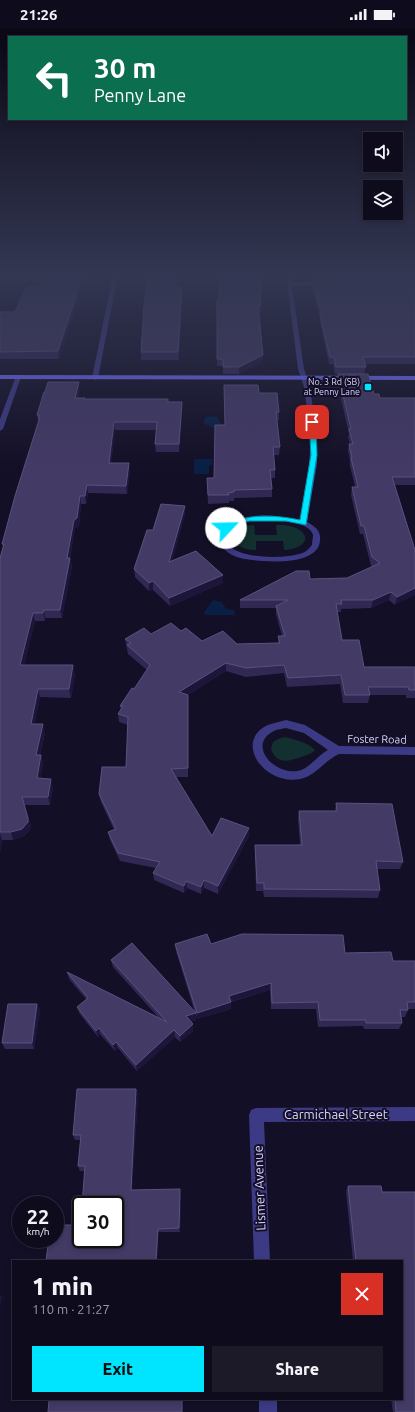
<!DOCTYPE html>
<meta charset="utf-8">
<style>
body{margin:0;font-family:Ubuntu,sans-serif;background:#1c1929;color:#f1f3f6;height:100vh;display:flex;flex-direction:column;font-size:15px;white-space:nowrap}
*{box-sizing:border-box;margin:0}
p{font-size:13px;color:#9b9ba3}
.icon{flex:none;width:22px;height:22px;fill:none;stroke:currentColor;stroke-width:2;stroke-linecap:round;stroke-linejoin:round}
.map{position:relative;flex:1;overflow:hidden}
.sheet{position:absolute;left:12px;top:1232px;width:391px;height:140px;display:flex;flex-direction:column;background:#0e0b1c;border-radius:0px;box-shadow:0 2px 6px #0003,0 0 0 1px #2e2b3b}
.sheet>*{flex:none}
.hud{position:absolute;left:8px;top:8px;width:399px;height:84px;border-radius:0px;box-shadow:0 2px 6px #0003,0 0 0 1px #2e2b3b;background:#0b6e4f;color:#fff;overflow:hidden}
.controls{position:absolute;left:363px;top:104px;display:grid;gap:8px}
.controls a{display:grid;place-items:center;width:40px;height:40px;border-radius:0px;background:#0e0b1c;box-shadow:0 2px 6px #0003,0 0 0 1px #2e2b3b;font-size:20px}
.speed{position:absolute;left:12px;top:1168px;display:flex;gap:8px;font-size:20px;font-weight:700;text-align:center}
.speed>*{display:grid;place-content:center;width:52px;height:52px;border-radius:50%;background:#0e0b1c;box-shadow:0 2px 6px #0003,0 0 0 1px #2e2b3b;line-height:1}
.speed small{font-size:10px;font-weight:400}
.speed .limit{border:2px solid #111;border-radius:6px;background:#fff;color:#111}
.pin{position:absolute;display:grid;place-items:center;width:34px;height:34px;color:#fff;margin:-17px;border-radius:8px;box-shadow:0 2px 6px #0006}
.me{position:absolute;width:44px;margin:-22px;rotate:66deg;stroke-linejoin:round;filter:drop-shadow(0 0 3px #0008)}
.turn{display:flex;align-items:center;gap:14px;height:84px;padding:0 20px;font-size:18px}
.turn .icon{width:52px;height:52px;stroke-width:2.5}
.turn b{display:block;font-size:28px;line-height:34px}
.round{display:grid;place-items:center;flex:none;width:42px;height:42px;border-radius:0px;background:#1c1929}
.head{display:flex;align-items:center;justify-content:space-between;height:68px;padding:0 20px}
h1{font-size:24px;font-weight:800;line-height:30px}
.cta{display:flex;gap:8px;margin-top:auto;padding:8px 20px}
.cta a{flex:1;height:46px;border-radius:0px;background:#00e5ff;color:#111;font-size:16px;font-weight:800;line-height:46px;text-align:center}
.cta a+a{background:#1c1929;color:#f1f3f6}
.status{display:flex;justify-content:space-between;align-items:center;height:28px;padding:0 20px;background:#0e0b1c;direction:ltr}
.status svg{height:11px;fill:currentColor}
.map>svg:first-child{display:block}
.green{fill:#12302f}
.water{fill:#0a1f44}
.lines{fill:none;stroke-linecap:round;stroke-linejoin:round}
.minor{fill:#3d3a85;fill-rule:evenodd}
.secondary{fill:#6f6bff;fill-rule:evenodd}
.wall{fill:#312854}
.shaded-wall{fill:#1d163a}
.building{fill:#433a66;stroke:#5a527e}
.route{fill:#00e5ff;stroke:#0095a6}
.poi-dot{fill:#00e5ff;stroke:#130f26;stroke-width:1.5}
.labels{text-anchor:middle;stroke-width:4;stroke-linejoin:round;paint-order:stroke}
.far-poi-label{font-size:9px;fill:#d9d4ff;stroke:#130f26;text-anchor:end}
.street-label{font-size:11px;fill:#d9d4ff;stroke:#130f26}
.near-street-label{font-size:13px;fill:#d9d4ff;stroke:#130f26}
</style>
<div class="status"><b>21:26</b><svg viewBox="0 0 49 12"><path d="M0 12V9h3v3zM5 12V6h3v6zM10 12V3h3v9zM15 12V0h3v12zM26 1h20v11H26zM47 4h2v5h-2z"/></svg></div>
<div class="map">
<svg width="415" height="1384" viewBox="0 0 415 1384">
<rect width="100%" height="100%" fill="#130f26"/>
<g class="green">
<path d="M254,497L255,507H277L276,497C283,497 291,497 298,501C316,512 297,522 284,522L283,513H256V522C229,523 224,498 254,497Z"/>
<path d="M285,709C294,711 309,715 315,722C312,726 306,727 301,729C288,734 276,736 271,721L273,714L280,710Z"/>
</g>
<g class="water">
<path d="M208,388L218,389V392L220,393V395L223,398L215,401L203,395L205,390Z"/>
<path d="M194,431H212V437L209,438V446H194Z"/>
<path d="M213,572L222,574L226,581L234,582L235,587H205L204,584Z"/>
</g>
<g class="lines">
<g class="minor">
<path d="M113,246H118L98,350L95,352L92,350Z"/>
<path d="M286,246H291L292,254H325L328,256L325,258H292L304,341L310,359L317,410V436L307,494C315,498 321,503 320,512C319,539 263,534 245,531C222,527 204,506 233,493C252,485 280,487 300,492L309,436L311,410L304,359L298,341ZM250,493C263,493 309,490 313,507C313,510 312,514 312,517C309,521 305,525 299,526C282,531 228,532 225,509C230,499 240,495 250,493Z"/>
<path d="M16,348L21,349L3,401L0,403V391Z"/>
<path d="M286,692L305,697L339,718L415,719V727L339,726C325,732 316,748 300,751C264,758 233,713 268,697C273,695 280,694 286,692ZM286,700L304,705L328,722C318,727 309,741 298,743C273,747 247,716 274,703C277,701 282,701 286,700Z"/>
<path d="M415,1079V1093L264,1094L270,1233H254L249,1087L251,1082L256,1080Z"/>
<rect x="259" y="1371" width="18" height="13"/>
</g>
<path class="secondary" d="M0,347L415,348V352L0,351Z"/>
</g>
<g class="wall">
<path d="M0,246H86L59,331H0V284H15L44,256V255L0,254Z"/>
<path d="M219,246L262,263V270H260L261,277V284H259L263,327L262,334L239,346H223V338H217V272H219Z"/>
<path d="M308,246H415V336H365L366,339L364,346L374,366L380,370H415V457H395L415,522L395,577L389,572L371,580L341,581V584H337L342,612L364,639H415V670H406V667H370L368,675H343L340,656L287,659L284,645L246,649L226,643L188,667V749H176L212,808H249L218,866L204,860L201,866L187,860L184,865L154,852L153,845L156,840L120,833L110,812L108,804L114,802L101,774L99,766L126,739L128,697L119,694L118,686L121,682L120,678L134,661L147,642L128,626L125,611L151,606L181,603L202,613L237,616L278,615V608H282L276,586V580H240V572L310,551L347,550L372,539L371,538L363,506H360L351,467L352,459H355L350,438V433L348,423L349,416H350L348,409L349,406L337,353L338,346H335L333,336H329L320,294V290L312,259V253L360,252H310Z"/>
<path d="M176,259L182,266L179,332H141V324Z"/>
<path d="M224,357L259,365L279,384V392H277L280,419L279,427H273L275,442V450H271L272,461V469L234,470V473H229V475L208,476L207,450H214L225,397Z"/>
<path d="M79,362L78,370L85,371H168V374L182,381L179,424H156L155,416L156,402H115L111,435L130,443L127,466L88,465L86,476H81L79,498L75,500L70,530L72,538L62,590H45V593H35L24,637L75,646L71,670L40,669L34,696L45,705L40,727H41L43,735L40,751L53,759L50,777H24L31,798L30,802L24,808L13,812H2L0,824V530L3,520L2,516L38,394L37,387Z"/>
<path d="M185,478V486L172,533L223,547V555L170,578L153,562L149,563L135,549L134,541L153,502Z"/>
<path d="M336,775L403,834L400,841H377L380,862L378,870L264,869L263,863H256L255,825V817H300L298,791L299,783H335Z"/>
<path d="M175,916H211L345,925L393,933H415V981H408V982L405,989H401L402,995L399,1001H364L363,998L318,999L316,981H271L270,962L231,974V981L197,991L196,986V992L190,994L193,996V1003L180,1014L175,1009L137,1043L118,1020L115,1023L100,1006L98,1009L79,985L77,979L86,971L69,951L67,944L158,989L113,939L111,932L195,985L176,923Z"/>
<path d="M37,976L40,982L34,1021H5L2,1015Z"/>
<path d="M136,1061L138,1067L132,1162L181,1166L180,1204H158L157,1233H46L54,1216L80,1197L85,1143H80L78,1138L81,1112H75L73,1107Z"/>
<path d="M348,1158H381L382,1164H415V1384H393L391,1371H402V1233H353L346,1163Z"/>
</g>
<g class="shaded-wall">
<path d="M83,246H86L59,331L58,323Z"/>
<path d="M182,259V266L179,332L178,324Z"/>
<path d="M263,327L262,334L239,346V339Z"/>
<path d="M79,354V362L76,377L75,370Z"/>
<path d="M182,374V381L179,424V416Z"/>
<path d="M114,394L115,402L110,443L109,435Z"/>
<path d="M129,435L130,443L127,466L126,458Z"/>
<path d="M87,457L88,465L86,476L85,468Z"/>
<path d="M80,468L81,476L79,498L75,500L68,538L67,530L74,492Z"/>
<path d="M185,478V486L170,542L169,534Z"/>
<path d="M70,530L72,538L62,590L60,582Z"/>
<path d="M223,547V555L170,578L169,570Z"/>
<path d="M153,553V562L149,563V555Z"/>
<path d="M415,560V567L395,577L397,569Z"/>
<path d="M391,564L389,572L371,580L373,572Z"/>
<path d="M44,582L45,590V593L43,585Z"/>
<path d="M33,585L35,593L22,645L20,637Z"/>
<path d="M226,635V643L188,667V749V667L179,664Z"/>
<path d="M73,637L75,646L71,670L69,661Z"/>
<path d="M38,661L40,669L33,704L31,696Z"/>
<path d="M43,696L45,705L38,735L36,727Z"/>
<path d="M41,727L43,735L39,759L37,750Z"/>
<path d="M51,751L53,759L50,777L48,769Z"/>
<path d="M28,790L31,798L30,802L24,808L13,812L11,804Z"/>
<path d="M249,800V808L218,866V858Z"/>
<path d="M0,805L2,812L0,824Z"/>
<path d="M204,852V860L201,866V859Z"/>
<path d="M186,853L187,860L184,865V858Z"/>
<path d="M271,955L270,962L229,974V968Z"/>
<path d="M231,974V981L197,991V985Z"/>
<path d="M37,976L40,982L34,1021L32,1015Z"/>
<path d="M196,985V992L186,995V988Z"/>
<path d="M193,996V1003L180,1014V1008Z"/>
<path d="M99,1000L100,1006L98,1009L96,1003Z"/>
<path d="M174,1002L175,1009L137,1043L136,1037Z"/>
<path d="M116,1014L118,1020L115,1023L113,1017Z"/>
<path d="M136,1061L138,1067L132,1166L131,1162Z"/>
<path d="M180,1161L181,1166L180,1204L179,1200Z"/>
<path d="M0,1267L2,1269L0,1279Z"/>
</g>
<g class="building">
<path d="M0,246H83L58,323L0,324V284H15L26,260L44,256L43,248H0Z"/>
<path d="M148,246H176V259H182L178,324H141L144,277Z"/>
<path d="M219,246H261L262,263H259L261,277H258L263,327L239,339H223V331H217V272H219Z"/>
<path d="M415,252V329H363L366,339H336L334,329H330L320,287H322L312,253Z"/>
<path d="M338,346H368L374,366H379L380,370H415V449H392L415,522V560L397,569L391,564L373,572H341L342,576H336L342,612H359L364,639H415V662H409L408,659H368L370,667H345L341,647L288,650L284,637L246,640L226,635L179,664L188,667V740L171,741L212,808L221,790L249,800L218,858L204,852L201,859L186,853L184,858L153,845L160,834L118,825L108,804L116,801L99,766L102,739H126L128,689L118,686L123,678H120L132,660L134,661L150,637L127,617L131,615L125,611L144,600L151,606L171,595L181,603L186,600L202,613L223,603L237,616L280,615L278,608H285L276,578L288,572H240L296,543H309L310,551L347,550L380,535L372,529L364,498H361L352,459H358L351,430H352L349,416H353L349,401H351Z"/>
<path d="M48,354H79L75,370H85L84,371H168V374H182L179,416H155L157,394H114L109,435H129L126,458L87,457L85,468H80L77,490L74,492L67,530H70L60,582H44L43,585H33L20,637H73L69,661H38L31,696H43L36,727H41L37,750L51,751L48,769H22L28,790V794L22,801L11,804H0V530L4,516H2L15,468L39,392V387H37L44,364H45Z"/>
<path d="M224,357H258L259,365H277L279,384H276L280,419H273L275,442H270L272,461L234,462V464L228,465L229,467H208L207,450H214L215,397H225Z"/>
<path d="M161,476L185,478L169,534L196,523L223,547L169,570L153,553L149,555L134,541L147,502H153Z"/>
<path d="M336,775L392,776L403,834L376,833L380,862L264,861V855H257L255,817H302L299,783H337Z"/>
<path d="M207,906L211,916L242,906L343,907L345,925L391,924L393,933H415V974H407L408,982H400L402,995H366V992H320L318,974L272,975L271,955L229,968L231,974L197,985L175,916Z"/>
<path d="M132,915L196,985L186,988L193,996L180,1008L174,1002L136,1037L116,1014L113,1017L99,1000L96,1003L77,979L88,970L67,944L167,994L111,932Z"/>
<path d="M8,976H37L32,1015H2Z"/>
<path d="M77,1061H136L131,1162L180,1161L179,1200L158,1201L156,1232H153V1233H46L48,1217L54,1216L56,1197H80L81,1182V1211H115V1177H82L85,1138H78L81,1107H73Z"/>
<path d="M348,1158H381L382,1164H415V1384H396L395,1371H402V1233H356Z"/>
<path d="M45,1371H182V1384H48L49,1372H45Z"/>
</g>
<linearGradient id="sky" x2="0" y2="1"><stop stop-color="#0a0815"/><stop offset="0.56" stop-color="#333752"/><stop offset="1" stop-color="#333752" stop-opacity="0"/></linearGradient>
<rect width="415" height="440" fill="url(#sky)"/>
<path class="route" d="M312,392L316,394L317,427L306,497L286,493H250L240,495L229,501H224V498C247,485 275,487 300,492L311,427L309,394Z"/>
<rect class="poi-dot" x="364" y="355" width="8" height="8" rx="2"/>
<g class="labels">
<g class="far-poi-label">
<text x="360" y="357">No. 3 Rd (SB)<tspan x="360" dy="10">at Penny Lane</tspan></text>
</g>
<g class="street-label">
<text transform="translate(377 711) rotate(1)" y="4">Foster Road</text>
</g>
<g class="near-street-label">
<text x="336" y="1091">Carmichael Street</text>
<text transform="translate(259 1160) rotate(-92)" y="5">Lismer Avenue</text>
</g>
</g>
</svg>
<div class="controls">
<a><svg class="icon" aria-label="sound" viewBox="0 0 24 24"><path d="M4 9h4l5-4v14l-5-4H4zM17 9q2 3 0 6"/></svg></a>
<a><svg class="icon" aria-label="layers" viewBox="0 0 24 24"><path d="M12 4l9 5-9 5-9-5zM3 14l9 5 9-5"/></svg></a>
</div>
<div class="speed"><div>22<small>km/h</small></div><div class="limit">30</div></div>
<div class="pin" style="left:312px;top:394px;background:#d93025"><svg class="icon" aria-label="arrive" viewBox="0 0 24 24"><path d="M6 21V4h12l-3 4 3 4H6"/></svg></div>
<svg class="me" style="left:226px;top:500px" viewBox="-20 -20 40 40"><circle r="19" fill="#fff"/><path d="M0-13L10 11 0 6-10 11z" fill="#00e5ff"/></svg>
<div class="hud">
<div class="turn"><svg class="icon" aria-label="left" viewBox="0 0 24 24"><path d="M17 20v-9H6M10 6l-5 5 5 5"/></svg><div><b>30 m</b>Penny Lane</div></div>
</div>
<section class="sheet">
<div class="head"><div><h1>1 min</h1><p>110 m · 21:27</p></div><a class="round" style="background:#d93025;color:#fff"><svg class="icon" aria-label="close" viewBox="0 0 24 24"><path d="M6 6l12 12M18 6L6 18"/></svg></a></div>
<div class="cta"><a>Exit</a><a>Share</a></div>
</section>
</div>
